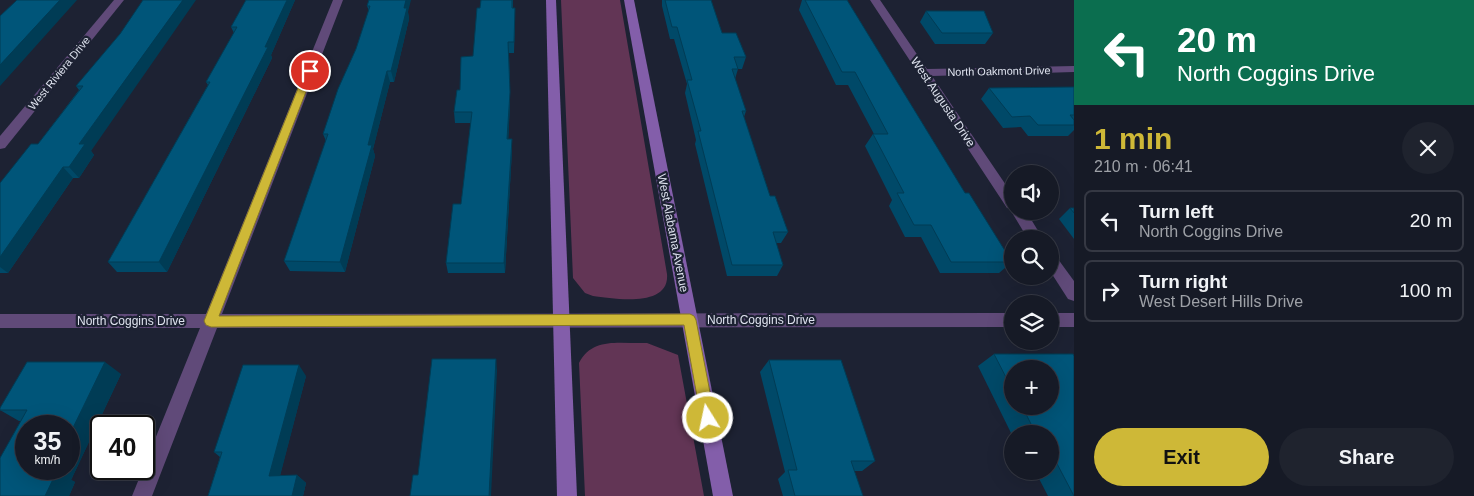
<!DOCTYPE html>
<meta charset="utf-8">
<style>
body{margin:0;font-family:Arial,sans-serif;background:#1f232e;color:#f1f3f6;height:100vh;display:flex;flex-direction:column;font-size:19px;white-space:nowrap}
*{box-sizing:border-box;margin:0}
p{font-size:16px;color:#9ea1a7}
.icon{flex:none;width:28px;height:28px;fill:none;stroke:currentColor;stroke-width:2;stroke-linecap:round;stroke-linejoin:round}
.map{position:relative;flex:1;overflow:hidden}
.drawer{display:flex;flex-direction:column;background:#161a26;width:400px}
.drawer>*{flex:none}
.top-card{background:#0b6e4f;color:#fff;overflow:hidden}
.buttons{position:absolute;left:1004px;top:165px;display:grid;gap:10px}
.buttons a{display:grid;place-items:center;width:55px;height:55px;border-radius:50%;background:#161a26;box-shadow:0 5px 20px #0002,0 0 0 1px #353843;font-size:25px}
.speed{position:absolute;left:15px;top:415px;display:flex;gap:10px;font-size:25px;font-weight:700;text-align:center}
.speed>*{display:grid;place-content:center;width:65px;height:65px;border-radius:50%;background:#161a26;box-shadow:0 5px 20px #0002,0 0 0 1px #353843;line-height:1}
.speed small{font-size:12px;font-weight:400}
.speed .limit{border:2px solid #111;border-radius:8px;background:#fff;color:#111}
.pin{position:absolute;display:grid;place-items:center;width:42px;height:42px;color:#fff;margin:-21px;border:2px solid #fff;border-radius:50%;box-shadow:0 1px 5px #0007}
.me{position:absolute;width:55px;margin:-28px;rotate:350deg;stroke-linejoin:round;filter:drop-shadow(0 0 4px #0008)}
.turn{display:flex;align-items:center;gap:18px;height:105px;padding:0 20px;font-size:22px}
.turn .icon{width:65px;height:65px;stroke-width:2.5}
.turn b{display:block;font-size:35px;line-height:42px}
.round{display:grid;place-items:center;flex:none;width:52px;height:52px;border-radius:26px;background:#1f232e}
.head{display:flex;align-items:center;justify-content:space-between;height:85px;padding:0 20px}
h1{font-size:30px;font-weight:800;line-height:38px;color:#ceb837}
.primary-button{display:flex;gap:10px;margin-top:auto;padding:10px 20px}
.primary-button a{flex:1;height:58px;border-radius:30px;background:#ceb837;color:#111;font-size:20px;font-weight:800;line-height:58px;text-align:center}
.primary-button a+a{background:#1f232e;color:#f1f3f6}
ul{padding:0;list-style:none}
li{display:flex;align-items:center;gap:15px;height:62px;margin:0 10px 8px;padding:0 10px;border:2px solid #353843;border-radius:8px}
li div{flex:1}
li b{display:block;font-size:19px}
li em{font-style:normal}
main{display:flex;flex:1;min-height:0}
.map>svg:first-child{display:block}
.green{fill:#623555}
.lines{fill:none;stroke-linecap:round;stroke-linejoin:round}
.street{fill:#604a79;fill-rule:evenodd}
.secondary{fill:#835eaa;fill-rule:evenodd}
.wall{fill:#004968;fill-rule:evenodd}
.shaded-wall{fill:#003c55}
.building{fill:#005579;stroke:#003c55}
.route{fill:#ceb837;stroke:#867824}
.labels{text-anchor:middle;stroke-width:4.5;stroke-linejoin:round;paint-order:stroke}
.far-street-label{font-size:11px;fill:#dfe3ef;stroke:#1d2233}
.street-label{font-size:12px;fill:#dfe3ef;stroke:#1d2233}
</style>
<main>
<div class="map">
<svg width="1074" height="496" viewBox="0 0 1074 496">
<rect width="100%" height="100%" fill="#1d2233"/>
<g class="green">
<path d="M561,0H620L667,274C670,308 615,299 593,296L585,293L573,278Z"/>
<path d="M647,343L678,355L704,496H585L579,363C592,336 622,344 647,343Z"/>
</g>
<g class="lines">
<g class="street">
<path d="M114,0H124L5,148L0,149V136Z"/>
<path d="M333,0H343L222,314L1012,313V327L217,328L152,496H132L200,328H0V314H206Z"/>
<path d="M870,0H880L927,69L1074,66V72L932,76L1012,194V211H1026L1043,239H1028L1011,211L1012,209L1007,208Z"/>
<path d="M1050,253L1055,255L1074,281V301L1068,299L1050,271Z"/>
<rect x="1050" y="313" width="24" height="14"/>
</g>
<g class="secondary">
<path d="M546,0H556L577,496H557Z"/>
<path d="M624,0H634L733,496H713Z"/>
</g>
</g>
<g class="wall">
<path d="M246,0H295L271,55L272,58L167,272H117L108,262L208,85L206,82L234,33L231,27Z"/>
<path d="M369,0L408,12L409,19L394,82H390L373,149L375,156L345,272L290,271L284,261L326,141L323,134L356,49L369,11L367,6Z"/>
<path d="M481,0H513V8L515,19L514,53H509L510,103L508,139L512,150L505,273H448L446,263L461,204L471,123H455L454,112L460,90L473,56Z"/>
<path d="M662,0H711L722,33L746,57L742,69H738L735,79L746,111L744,117L770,196L788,232L781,243H776L783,265L777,276H727L695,144L696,140L685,93L687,84L674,39H670L662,6Z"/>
<path d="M802,0H847L965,193L1012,262L999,273H940L921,237H905L889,206L892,200L865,146L873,134H874L848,85H836L799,10Z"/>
<path d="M926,11L993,33L985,44H935L920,22Z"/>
<path d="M120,34L91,151L94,155L79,178H73L8,273H0V183L38,144L79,90L76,86Z"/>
<path d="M1074,87V130L1068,136H1028L1021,127L1003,128L981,99L989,88Z"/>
<path d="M1070,208H1074V239L1059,219Z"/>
<path d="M994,354L1074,356V496H1048L1035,471H1050V434H1012V435L978,366ZM1012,369L1050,406H1012Z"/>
<path d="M769,360L875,461L862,471H854L863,496H783L778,479L785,472L760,372Z"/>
<path d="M121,374L71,480L75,482L69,496L21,421H19L0,410V408Z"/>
<path d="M306,376L280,475H297L306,483L303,496H208L220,457L214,452Z"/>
</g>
<g class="shaded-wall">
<path d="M60,0H77L0,86V65Z"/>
<path d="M183,0H196L91,151L94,155L79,178L69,167L79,144Z"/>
<path d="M287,0H295L271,55L272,58L167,272L159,262Z"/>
<path d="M406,0H411L408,12L409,19L394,82L391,71Z"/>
<path d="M508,42L510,103L508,150L507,139Z"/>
<path d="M387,71L390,82L373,149L375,156L345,272L340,262L368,145Z"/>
<path d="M512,139V150L505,273L504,263Z"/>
<path d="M63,167L73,178L8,273L0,267V257Z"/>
<path d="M496,359L497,371L491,496H489Z"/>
<path d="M105,362L121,374L71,480L75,482L69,496H45L50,473L52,469H69V436Z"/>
<path d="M299,365L306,376L278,484L269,476Z"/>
<path d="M297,475L306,483L303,496H292Z"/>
</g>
<g class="building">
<path d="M17,0H60L0,65V16Z"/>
<path d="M143,0H183L79,144H85L69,167H63L0,257V183L31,144H38L83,86H76L120,34Z"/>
<path d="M246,0H287L265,47H268L159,262H108L210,82H206L237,27H231Z"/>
<path d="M369,0H406L404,8H407L391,71H387L368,145H372L340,262L284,261L328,134H323L338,89L356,49L370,6H367Z"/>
<path d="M481,0H512V8H515L514,42H508L510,92L507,139H512L504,263H446L453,204H461L472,112H454L457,90H460L461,57L473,56L477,8H480Z"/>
<path d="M665,0H711L722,33H736L746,57H734L738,69H732L746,111H742L770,196H775L788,232H773L783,265H732L698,131H701L687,80H692L677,27H672Z"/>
<path d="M805,0H847L965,193H969L1012,262H951L931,225H914L897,193H904L873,134H888L855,72H842Z"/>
<path d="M926,11H984L993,33H942Z"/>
<path d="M1074,87V115H1070L1074,120V125H1038L1030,116L1012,117L989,88Z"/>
<path d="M1070,208H1074V213Z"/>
<path d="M994,354H1073L1074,356V496L1054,458H1050V434H1036L1022,406H1050V369H1012V389Z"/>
<path d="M432,359H496L489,496H410L413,475H418Z"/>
<path d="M769,360H841L875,461H851L863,496H795L788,470H797Z"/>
<path d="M27,362H105L69,436V426H26V469H52L50,473H56L45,496H0V458L27,410H0V408Z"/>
<path d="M243,365H299L269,476L297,475L292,496H208L222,452H214Z"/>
</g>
<path class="route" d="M310,69L314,71L219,316L690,314L694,316L696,320L715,418L713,422L708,424L703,422L701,418L684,325L211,327L206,325L204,321L305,71Z"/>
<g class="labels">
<g class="far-street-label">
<text transform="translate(999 71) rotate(-1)" y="4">North Oakmont Drive</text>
<text transform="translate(59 73) rotate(-51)" y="4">West Riviera Drive</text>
</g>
<g class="street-label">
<text transform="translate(943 102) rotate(56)" y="4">West Augusta Drive</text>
<text transform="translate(673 233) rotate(79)" y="4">West Alabama Avenue</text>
<text x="761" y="324">North Coggins Drive</text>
<text x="131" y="325">North Coggins Drive</text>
</g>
</g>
</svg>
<div class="buttons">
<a><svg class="icon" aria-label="sound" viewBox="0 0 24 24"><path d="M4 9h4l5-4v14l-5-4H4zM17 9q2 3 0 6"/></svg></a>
<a><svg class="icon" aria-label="search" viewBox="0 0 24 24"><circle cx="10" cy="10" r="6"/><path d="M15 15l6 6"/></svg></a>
<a><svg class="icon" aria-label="layers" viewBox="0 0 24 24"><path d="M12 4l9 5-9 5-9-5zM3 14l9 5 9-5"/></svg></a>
<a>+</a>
<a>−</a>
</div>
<div class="speed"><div>35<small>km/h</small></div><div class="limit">40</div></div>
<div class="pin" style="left:310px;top:71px;background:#d93025"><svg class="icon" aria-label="arrive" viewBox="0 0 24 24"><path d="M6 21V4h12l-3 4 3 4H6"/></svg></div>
<svg class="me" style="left:708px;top:418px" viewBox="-20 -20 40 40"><circle r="17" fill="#ceb837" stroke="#fff" stroke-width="3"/><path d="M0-11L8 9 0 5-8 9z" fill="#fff"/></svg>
</div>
<section class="drawer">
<div class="top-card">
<div class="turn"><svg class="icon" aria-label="left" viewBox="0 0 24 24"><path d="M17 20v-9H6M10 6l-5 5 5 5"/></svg><div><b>20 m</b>North Coggins Drive</div></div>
</div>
<div class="head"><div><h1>1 min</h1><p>210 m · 06:41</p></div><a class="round"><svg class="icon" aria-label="close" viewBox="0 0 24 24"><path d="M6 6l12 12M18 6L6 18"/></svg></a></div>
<ul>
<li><svg class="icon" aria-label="left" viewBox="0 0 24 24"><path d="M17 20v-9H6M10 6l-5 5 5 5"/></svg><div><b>Turn left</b><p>North Coggins Drive</p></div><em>20 m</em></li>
<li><svg class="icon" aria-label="right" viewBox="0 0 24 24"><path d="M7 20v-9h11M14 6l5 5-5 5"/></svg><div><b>Turn right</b><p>West Desert Hills Drive</p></div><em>100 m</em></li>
</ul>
<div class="primary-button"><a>Exit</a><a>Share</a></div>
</section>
</main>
